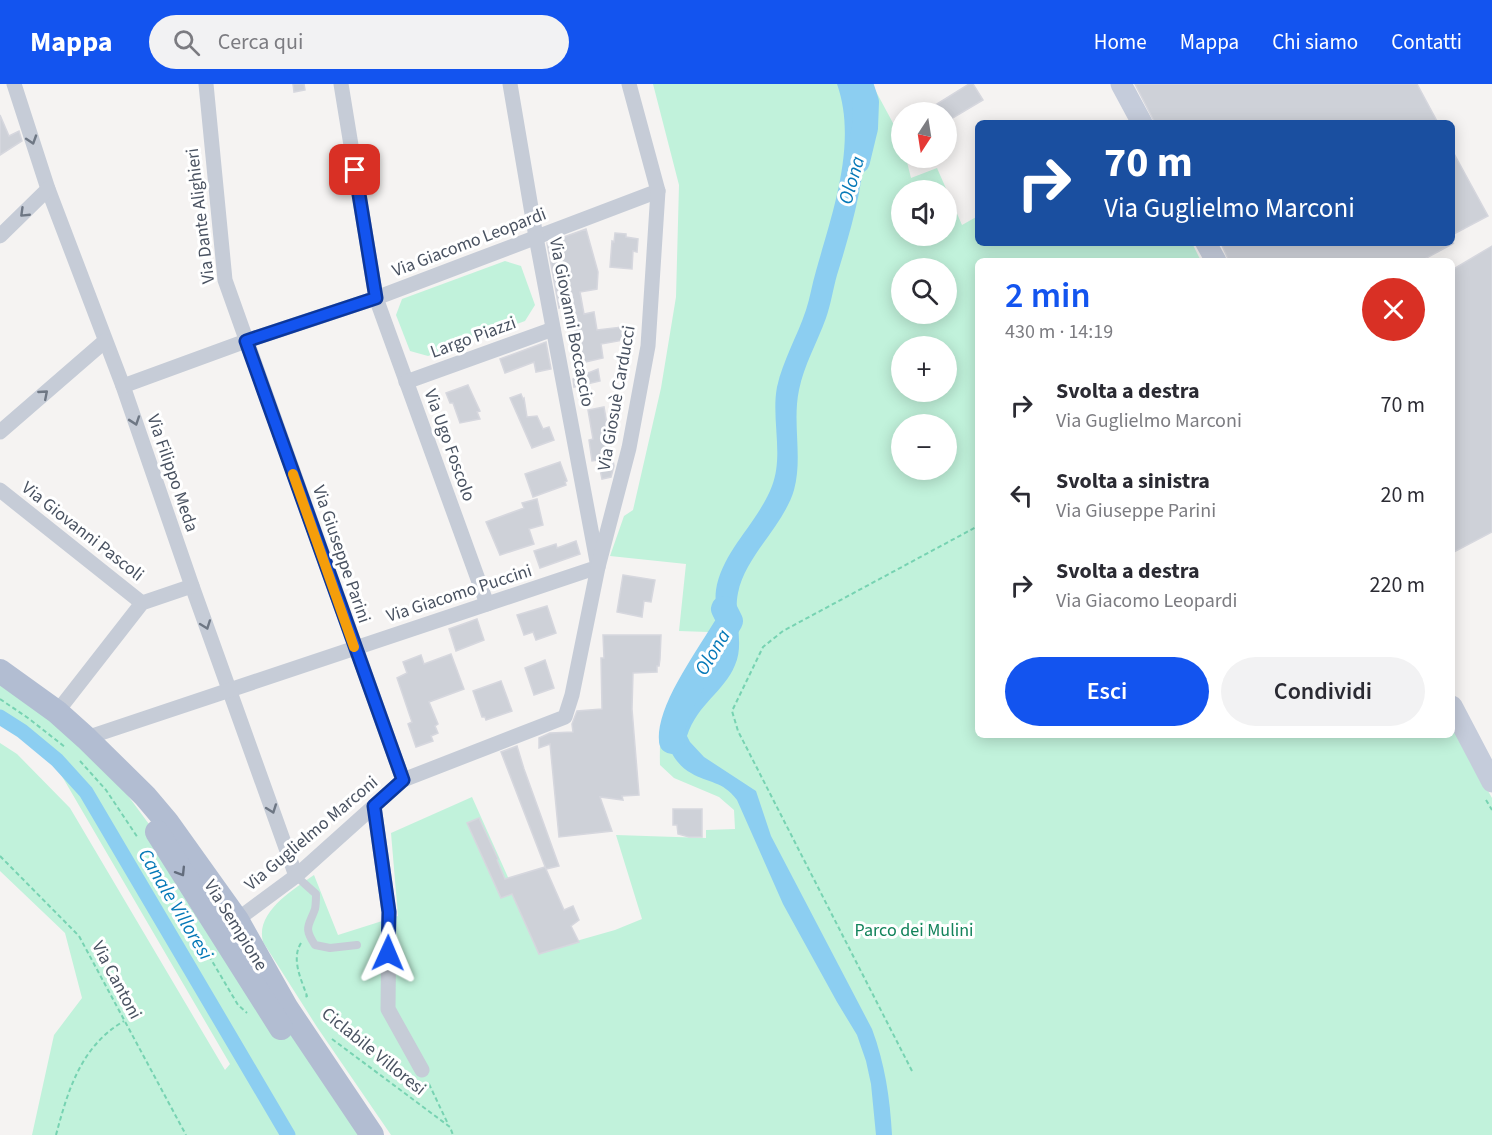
<!DOCTYPE html>
<html lang="it">
<meta charset="utf-8">
<style>
body{margin:0;font-family:"Source Sans 3",sans-serif;background:#f2f2f3;color:#2b2b33;height:100vh;display:flex;flex-direction:column;font-size:22px;white-space:nowrap}
*{box-sizing:border-box;margin:0}
p{font-size:20px;color:#7c7c81}
.icon{flex:none;width:33px;height:33px;fill:none;stroke:currentColor;stroke-width:2;stroke-linecap:round;stroke-linejoin:round}
.map{position:relative;flex:1;overflow:hidden}
.panel{position:absolute;left:975px;top:174px;width:480px;height:480px;display:flex;flex-direction:column;background:#fff;border-radius:9px;box-shadow:0 3px 15px #0003}
.panel>*{flex:none}
.guide{position:absolute;left:975px;top:36px;width:480px;height:126px;border-radius:9px;box-shadow:0 3px 15px #0003;background:#1a4fa0;color:#fff;overflow:hidden}
.needle{width:39px;rotate:192deg}
.buttons{position:absolute;left:891px;top:18px;display:grid;gap:12px}
.buttons a{display:grid;place-items:center;width:66px;height:66px;border-radius:50%;background:#fff;box-shadow:0 3px 15px #0003;font-size:30px}
.pin{position:absolute;display:grid;place-items:center;width:51px;height:51px;color:#fff;margin:-26px;border-radius:12px;box-shadow:0 3px 9px #0006}
.me{position:absolute;width:66px;margin:-33px;rotate:1deg;stroke-linejoin:round;filter:drop-shadow(0 0 4px #0008)}
.turn{display:flex;align-items:center;gap:21px;height:126px;padding:0 30px;font-size:27px}
.turn .icon{width:78px;height:78px;stroke-width:2.5}
.turn b{display:block;font-size:42px;line-height:51px}
.round{display:grid;place-items:center;flex:none;width:63px;height:63px;border-radius:32px;background:#f2f2f3}
.overview{display:flex;align-items:center;justify-content:space-between;height:102px;padding:0 30px}
h1{font-size:36px;font-weight:600;line-height:45px;color:#1354ef}
.cta{display:flex;gap:12px;margin-top:auto;padding:12px 30px}
.cta a{flex:1;height:69px;border-radius:36px;background:#1354ef;color:#fff;font-size:24px;font-weight:600;line-height:69px;text-align:center}
.cta a+a{background:#f2f2f3;color:#2b2b33}
ul{padding:0;list-style:none}
li{display:flex;align-items:center;gap:18px;height:90px;padding:0 30px}
li div{flex:1}
li b{display:block;font-size:22px}
li em{font-style:normal}
header{display:flex;align-items:center;gap:36px;box-sizing:border-box;height:84px;padding:0 30px;background:#1354ef;color:#fff}
header strong{font-size:28px}
nav{display:flex;gap:33px;margin-inline-start:auto;font-size:21px}
.search{width:420px;height:54px;background:#f2f2f3;display:flex;align-items:center;gap:15px;box-sizing:border-box;padding:0 21px;border-radius:33px;color:#7c7c81;font-size:22px}
.map>svg:first-child{display:block}
.green{fill:#c1f2db;fill-rule:evenodd}
.water{fill:#8ccef1}
.lines{fill:none;stroke-linecap:round;stroke-linejoin:round}
.canal{stroke:#8ccef1;stroke-width:15}
.river{stroke:#8ccef1;stroke-width:26}
.building{fill:#ced1d8;stroke:#d6d7de;stroke-width:1.5}
.path{stroke:#77d3b2;stroke-width:2;stroke-dasharray:4.5 3;stroke-linecap:butt}
.lane{stroke:#c6ccd7;stroke-width:8}
.street{stroke:#c6ccd7;stroke-width:15}
.secondary{stroke:#c5ccdb;stroke-width:21}
.primary{stroke:#b2bdd2;stroke-width:24}
.oneway{stroke:#6e7784}
.oneway2{stroke:#636d7d}
.route-casing{stroke:#0c379b;stroke-width:15}
.route{stroke:#1354ef;stroke-width:10}
.slow{stroke:#f59e0b;stroke-width:10}
.labels{text-anchor:middle;stroke-width:6;stroke-linejoin:round;paint-order:stroke}
.street-label{font-size:18px;fill:#495261;stroke:#fff}
.park-label{font-size:18px;fill:#13835b;stroke:#fff}
.water-label{font-size:20px;font-style:italic;fill:#0679b8;stroke:#fff}
</style>
<header>
<strong>Mappa</strong>
<div class="search"><svg class="icon" aria-label="search" viewBox="0 0 24 24"><circle cx="10" cy="10" r="6"/><path d="M15 15l6 6"/></svg>Cerca qui</div>
<nav><a>Home</a><a>Mappa</a><a>Chi siamo</a><a>Contatti</a></nav>
</header>
<div class="map">
<svg width="1492" height="1051" viewBox="0 0 1492 1051">
<rect width="100%" height="100%" fill="#f5f3f2"/>
<g class="green">
<path d="M653,0H872L901,54L902,74H906L911,94L937,84L962,141L978,132V159H1192L1201,177H978V651H1452V642L1492,714V1051H391L317,943L263,858C255,828 293,806 314,791L338,851L398,832L391,749L472,713L541,867L615,846L642,835L616,751L706,754V746L735,745L734,726L719,713L674,694L660,681C658,622 677,602 713,559L708,548L679,547L686,480L610,472L624,432L633,426L661,304L676,213L679,101ZM902,106H946V152H902ZM902,184H946V230H902ZM902,262H946V308H902ZM902,340H946V386H902Z"/>
<path d="M505,177L521,182L535,221L525,237L428,272L410,267L396,231L402,215Z"/>
<path d="M0,598L57,640L126,709L174,774L361,1051H32L54,951L82,914L65,849L0,787V659L17,670L70,724L225,986L230,980L42,658L0,630Z"/>
</g>
<path class="water" d="M837,0H858C863,14 864,30 865,44C866,96 852,142 837,191C833,205 831,220 826,234C817,259 804,281 799,306C792,339 803,373 794,406C783,443 745,472 738,509C733,532 745,559 735,581C724,608 698,619 687,652L690,658L704,673L756,707L771,752L872,945C885,980 890,1014 892,1051H876L871,1000L866,977L857,951L837,918L783,820L737,716C722,696 709,700 691,689C679,683 667,666 667,652C667,620 707,601 717,573C726,551 713,528 716,506C722,467 758,439 772,402C784,371 771,335 777,303C783,276 797,253 806,226C810,214 812,200 816,187C832,130 858,59 837,0Z"/>
<g class="lines">
<path class="canal" d="M0,633L22,647L57,676L86,708L288,1051"/>
<g class="river">
<path d="M857,77L865,44L866,18L860,0"/>
<path d="M672,657C668,626 714,565 730,537L724,525"/>
</g>
</g>
<g class="building">
<path d="M293,0H304L305,6L294,8Z"/>
<path d="M969,0H973L983,16L946,38V28H924Z"/>
<path d="M1135,0H1417L1438,39H1155Z"/>
<path d="M0,31L9,52L19,47L22,57L0,71Z"/>
<path d="M1452,66L1488,132L1452,151Z"/>
<path d="M586,145L598,188L597,205L580,208L584,230L594,228L597,246L622,243L624,256L601,260L603,274L581,279L571,221L559,224L547,159Z"/>
<path d="M615,149L626,150V153L638,155L637,168L633,167L632,185L610,183L612,157L614,158Z"/>
<path d="M1221,159H1454L1421,177H1229Z"/>
<path d="M1492,162V448L1452,469V186Z"/>
<path d="M546,258L551,285L536,288L534,278L505,289L500,275Z"/>
<path d="M598,285L600,297L574,303L573,295Z"/>
<path d="M468,301L480,327L477,328L480,335L460,339L453,319H450L446,309Z"/>
<path d="M521,310L523,315L524,314L527,333L537,332L543,345L549,343L554,356L532,364L510,314Z"/>
<path d="M604,323L614,382L611,393L602,395L598,376L592,377L589,356L593,355L588,326Z"/>
<path d="M560,378L567,397L565,398L566,401L533,413L525,390Z"/>
<path d="M537,415L543,441L529,445L534,460L500,471L486,438L524,424L522,419Z"/>
<path d="M576,457L580,470L540,484L534,467L556,460L557,464Z"/>
<path d="M623,491L655,496L651,518L644,517L642,533L617,528Z"/>
<path d="M547,522L556,549L536,556L533,548L524,551L517,531Z"/>
<path d="M477,535L484,556L456,567L449,545Z"/>
<path d="M603,551H661L660,575L659,582H657V588L633,589L632,625L639,711L622,712L623,716L600,713L612,747L559,753L550,660L539,664V654L550,649L573,648L572,640L577,627L602,625L601,574H604Z"/>
<path d="M451,570L464,605L429,618L438,640L435,642L438,649L431,652L433,657L416,663L408,640L412,638L397,594L407,589L403,578L421,571L424,580Z"/>
<path d="M545,576L554,604L534,611L525,584Z"/>
<path d="M501,597L512,627L486,636L485,633H482L473,607Z"/>
<path d="M517,662L524,685L559,782L546,785L501,668Z"/>
<path d="M673,725H702V753H689L678,750L677,741H673Z"/>
<path d="M479,734L498,775L497,776L505,795L545,783L564,826L573,822L579,836L571,842L579,858L539,870L512,810L501,814L467,739Z"/>
</g>
<g class="lines">
<g class="path">
<path d="M0,615L28,634L65,663"/>
<path d="M80,677L106,706L138,754"/>
<path d="M1486,716L1492,726"/>
<path d="M0,772L79,852L186,1051"/>
<path d="M186,833L238,921L247,929"/>
<path d="M301,859C291,875 301,895 307,912L303,914"/>
<path d="M332,955L450,1043L453,1051"/>
<path d="M912,987L738,647L732,627L763,563L783,547L978,442"/>
<path d="M429,1000L448,1040"/>
<path d="M56,1051C68,1006 81,962 124,937"/>
</g>
<path class="lane" d="M296,792L316,810C316,815 316,820 315,825C309,842 303,843 315,861L330,864L357,861"/>
<g class="street">
<path d="M14,0L48,105L123,302L192,502L296,792"/>
<path d="M206,0L225,196L403,696"/>
<path d="M341,0L376,214L487,520"/>
<path d="M0,152L48,105"/>
<path d="M406,298L553,245"/>
<path d="M123,302L246,257L376,214L658,107"/>
<path d="M0,348L105,257"/>
<path d="M0,406L142,519"/>
<path d="M57,628L142,519L192,502"/>
<path d="M86,654L598,483L536,153L510,0"/>
<path d="M374,722L389,828L388,925L422,986"/>
<path d="M230,841L296,792L403,696L565,633L572,611L598,483L629,364L648,262L658,107L629,0"/>
</g>
<g class="secondary">
<path d="M1121,0L1142,39"/>
<path d="M1206,159L1216,177"/>
<path d="M1452,622L1492,698"/>
</g>
<g class="primary">
<path d="M0,587L57,628L86,654L145,712L167,738L237,836L286,923L372,1051"/>
<path d="M157,748L281,944"/>
</g>
</g>
<defs><path id="oneway-chevron" d="M-2-3.5L2.5 0L-2 3.5" fill="none" stroke-width="1.6" stroke-linecap="round" stroke-linejoin="round" transform="scale(1.5)"/></defs>
<g class="oneway">
<use href="#oneway-chevron" transform="translate(32 56) rotate(72)"/>
<use href="#oneway-chevron" transform="translate(24 129) rotate(136)"/>
<use href="#oneway-chevron" transform="translate(44 310) rotate(-41)"/>
<use href="#oneway-chevron" transform="translate(135 337) rotate(71)"/>
<use href="#oneway-chevron" transform="translate(206 541) rotate(70)"/>
<use href="#oneway-chevron" transform="translate(272 725) rotate(70)"/>
</g>
<use class="oneway2" href="#oneway-chevron" transform="translate(181 788) rotate(58)"/>
<g class="lines">
<defs>
<path id="route" d="M355,86L376,214L246,257L403,696L374,722L389,828L388,869"/>
</defs>
<use href="#route" class="route-casing"/>
<use href="#route" class="route"/>
<path class="slow" d="M293,390L354,563"/>
</g>
<g class="labels">
<g class="street-label">
<text transform="translate(200 132) rotate(-97)" y="6">Via Dante Alighieri</text>
<text transform="translate(469 158) rotate(-21)" y="6">Via Giacomo Leopardi</text>
<text transform="translate(572 238) rotate(79)" y="6">Via Giovanni Boccaccio</text>
<text transform="translate(473 253) rotate(-20)" y="6">Largo Piazzi</text>
<text transform="translate(616 314) rotate(-80)" y="6">Via Giosuè Carducci</text>
<text transform="translate(450 361) rotate(70)" y="6">Via Ugo Foscolo</text>
<text transform="translate(173 389) rotate(71)" y="6">Via Filippo Meda</text>
<text transform="translate(83 447) rotate(38)" y="6">Via Giovanni Pascoli</text>
<text transform="translate(342 470) rotate(71)" y="6">Via Giuseppe Parini</text>
<text transform="translate(459 509) rotate(-18)" y="6">Via Giacomo Puccini</text>
<text transform="translate(311 749) rotate(-40)" y="6">Via Guglielmo Marconi</text>
<text transform="translate(236 841) rotate(58)" y="6">Via Sempione</text>
<text transform="translate(117 896) rotate(62)" y="6">Via Cantoni</text>
<text transform="translate(374 967) rotate(39)" y="6">Ciclabile Villoresi</text>
</g>
<g class="park-label">
<text x="914" y="852">Parco dei Mulini</text>
</g>
<g class="water-label">
<text transform="translate(851 96) rotate(-74)" y="7">Olona</text>
<text transform="translate(712 568) rotate(-59)" y="7">Olona</text>
<text transform="translate(176 820) rotate(59)" y="7">Canale Villoresi</text>
</g>
</g>
</svg>
<div class="buttons">
<a><svg class="needle" viewBox="-14 -14 28 28"><path d="M0-13l5 13h-10z" fill="#e53935"/><path d="M0 13l5-13h-10z" fill="#7c7c81"/></svg></a>
<a><svg class="icon" aria-label="sound" viewBox="0 0 24 24"><path d="M4 9h4l5-4v14l-5-4H4zM17 9q2 3 0 6"/></svg></a>
<a><svg class="icon" aria-label="search" viewBox="0 0 24 24"><circle cx="10" cy="10" r="6"/><path d="M15 15l6 6"/></svg></a>
<a>+</a>
<a>−</a>
</div>
<div class="pin" style="left:355px;top:86px;background:#d93025"><svg class="icon" aria-label="arrive" viewBox="0 0 24 24"><path d="M6 21V4h12l-3 4 3 4H6"/></svg></div>
<svg class="me" style="left:388px;top:869px" viewBox="-20 -20 40 40"><path d="M0-17L14 15 0 8-14 15z" fill="#1354ef" stroke="#fff" stroke-width="4"/></svg>
<div class="guide">
<div class="turn"><svg class="icon" aria-label="right" viewBox="0 0 24 24"><path d="M7 20v-9h11M14 6l5 5-5 5"/></svg><div><b>70 m</b>Via Guglielmo Marconi</div></div>
</div>
<section class="panel">
<div class="overview"><div><h1>2 min</h1><p>430 m · 14:19</p></div><a class="round" style="background:#d93025;color:#fff"><svg class="icon" aria-label="close" viewBox="0 0 24 24"><path d="M6 6l12 12M18 6L6 18"/></svg></a></div>
<ul>
<li><svg class="icon" aria-label="right" viewBox="0 0 24 24"><path d="M7 20v-9h11M14 6l5 5-5 5"/></svg><div><b>Svolta a destra</b><p>Via Guglielmo Marconi</p></div><em>70 m</em></li>
<li><svg class="icon" aria-label="left" viewBox="0 0 24 24"><path d="M17 20v-9H6M10 6l-5 5 5 5"/></svg><div><b>Svolta a sinistra</b><p>Via Giuseppe Parini</p></div><em>20 m</em></li>
<li><svg class="icon" aria-label="right" viewBox="0 0 24 24"><path d="M7 20v-9h11M14 6l5 5-5 5"/></svg><div><b>Svolta a destra</b><p>Via Giacomo Leopardi</p></div><em>220 m</em></li>
</ul>
<div class="cta"><a>Esci</a><a>Condividi</a></div>
</section>
</div>
